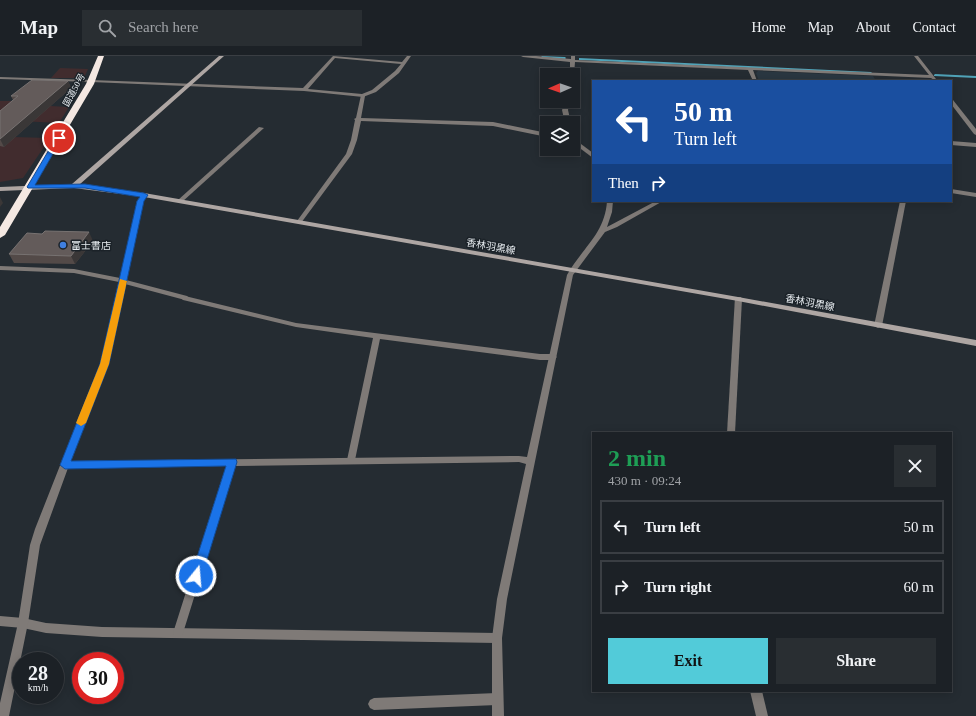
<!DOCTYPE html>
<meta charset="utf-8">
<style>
body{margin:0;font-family:"Times New Roman","Noto Sans JP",serif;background:#292e32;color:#f1f3f6;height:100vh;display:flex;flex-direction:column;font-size:15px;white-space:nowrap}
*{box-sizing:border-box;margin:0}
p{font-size:13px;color:#a0a3a7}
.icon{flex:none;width:22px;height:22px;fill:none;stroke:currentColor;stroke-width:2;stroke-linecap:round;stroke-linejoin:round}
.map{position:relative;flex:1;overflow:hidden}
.details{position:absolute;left:592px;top:376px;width:360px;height:260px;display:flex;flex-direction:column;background:#1c2126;border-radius:0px;box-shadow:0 2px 10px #0003,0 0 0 1px #3a3e43}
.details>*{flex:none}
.banner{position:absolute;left:592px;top:24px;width:360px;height:122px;border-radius:0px;box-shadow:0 2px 10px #0003,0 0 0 1px #3a3e43;background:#1a4fa0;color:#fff;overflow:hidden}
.needle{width:26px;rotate:268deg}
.controls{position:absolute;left:540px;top:12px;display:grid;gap:8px}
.controls a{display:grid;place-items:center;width:40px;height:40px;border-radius:0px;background:#1c2126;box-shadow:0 2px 10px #0003,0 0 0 1px #3a3e43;font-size:20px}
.speed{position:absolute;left:12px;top:596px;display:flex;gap:8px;font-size:20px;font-weight:700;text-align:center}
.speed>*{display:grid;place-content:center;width:52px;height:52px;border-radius:50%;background:#1c2126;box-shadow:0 2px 10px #0003,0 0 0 1px #3a3e43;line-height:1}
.speed small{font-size:10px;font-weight:400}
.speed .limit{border:6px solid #d22;background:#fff;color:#111}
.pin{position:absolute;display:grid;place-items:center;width:34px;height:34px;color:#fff;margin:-17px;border:2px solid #fff;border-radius:50%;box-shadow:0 1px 4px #0007}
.me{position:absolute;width:44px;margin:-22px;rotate:17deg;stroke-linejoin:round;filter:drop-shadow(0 0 3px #0008)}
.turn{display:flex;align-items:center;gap:14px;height:84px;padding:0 16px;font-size:18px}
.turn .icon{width:52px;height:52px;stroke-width:2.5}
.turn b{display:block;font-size:28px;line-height:34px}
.then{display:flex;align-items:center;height:38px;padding:0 16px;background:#0003;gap:8px;font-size:15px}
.round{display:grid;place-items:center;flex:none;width:42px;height:42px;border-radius:0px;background:#292e32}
.headline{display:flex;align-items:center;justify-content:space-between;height:68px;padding:0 16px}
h1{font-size:24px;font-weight:700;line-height:30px;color:#1e9e55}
.primary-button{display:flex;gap:8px;margin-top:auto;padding:8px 16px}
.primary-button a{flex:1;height:46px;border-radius:0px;background:#52cbd9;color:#111;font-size:16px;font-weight:700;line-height:46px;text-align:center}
.primary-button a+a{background:#292e32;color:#f1f3f6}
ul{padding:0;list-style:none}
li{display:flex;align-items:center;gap:12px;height:54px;margin:0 8px 6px;padding:0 8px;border:2px solid #3a3e43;border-radius:0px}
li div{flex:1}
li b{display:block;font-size:15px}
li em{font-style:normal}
header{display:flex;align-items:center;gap:24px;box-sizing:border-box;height:56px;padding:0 20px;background:#1c2126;border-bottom:1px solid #3a3e43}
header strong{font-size:19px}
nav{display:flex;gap:22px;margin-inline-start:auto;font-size:14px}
.search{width:280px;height:36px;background:#292e32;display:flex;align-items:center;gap:10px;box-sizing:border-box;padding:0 14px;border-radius:0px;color:#a0a3a7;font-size:15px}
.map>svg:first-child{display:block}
.commercial{fill:#412c2e}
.built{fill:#2a3741}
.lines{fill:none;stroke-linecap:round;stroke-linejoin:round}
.stream{fill:#50a3b8;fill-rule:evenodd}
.lane{fill:#7f7a77;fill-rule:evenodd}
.street{fill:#7f7a77;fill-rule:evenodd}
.secondary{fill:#aea6a3;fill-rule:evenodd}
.highway{fill:#f4e8e2;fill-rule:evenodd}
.wall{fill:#534a48}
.shaded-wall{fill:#3a3737}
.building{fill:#635b5a;stroke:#777271}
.route{fill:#1a73e8;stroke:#114b97}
.slow{fill:#f59e0b}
.shop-dot{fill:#3f7fe0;stroke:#1b2228;stroke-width:1.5}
.labels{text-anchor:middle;stroke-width:3;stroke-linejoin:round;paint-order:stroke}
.far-street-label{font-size:9px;fill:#e6ebef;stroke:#1b2228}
.poi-label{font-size:10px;fill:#e6ebef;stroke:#1b2228;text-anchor:start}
.street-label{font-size:10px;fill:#e6ebef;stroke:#1b2228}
</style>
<header>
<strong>Map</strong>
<div class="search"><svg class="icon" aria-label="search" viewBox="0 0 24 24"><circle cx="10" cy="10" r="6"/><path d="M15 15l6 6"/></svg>Search here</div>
<nav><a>Home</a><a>Map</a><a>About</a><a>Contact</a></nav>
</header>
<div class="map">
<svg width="976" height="660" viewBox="0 0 976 660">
<rect width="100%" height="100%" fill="#252c32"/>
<g class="commercial">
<path d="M60,12L88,13L84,22H51Z"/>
<path d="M0,45H16L14,48L69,51L59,67L0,64Z"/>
<path d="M12,81L50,82L23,122L0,126V89Z"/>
</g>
<path class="built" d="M758,15L873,20L876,25H759L756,17Z"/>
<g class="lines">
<g class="stream">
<path d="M541,0L565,1L566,2L565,3L542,1Z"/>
<path d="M579,2L871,16L872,17L871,18L580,4H579Z"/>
<path d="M935,18L976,20V22L934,20V19Z"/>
</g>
<g class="lane">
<path d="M333,0L402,6L407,0H411L399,17L376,36L363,41L304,35L91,26L89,25L91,24L303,32ZM335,2L401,8L395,15L372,34L362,38L308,33Z"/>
<path d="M259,71L264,72L182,146H178V144Z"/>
<path d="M951,85L976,87V91L951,89Z"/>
<path d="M900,145H906L882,270L878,272L874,270Z"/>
<path d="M183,240H185L296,267L540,298H553L557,301L553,304H540L380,283L355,404L354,406L351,407L348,406L347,404L373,282L296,271L183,244L181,242Z"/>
<path d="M0,560L23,562L46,567L102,571L497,577L501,578L502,582L501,586L497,587L102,581L46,577L23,572L0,570Z"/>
<path d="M497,637L501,639L503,643L501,647L497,649L374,654L370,652L368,648L370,644L374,642Z"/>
</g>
<g class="street">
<path d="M521,0H536L571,3V0H575V4L929,19L914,0H918L936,23L934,24L931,22L753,14L757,25H753L748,14L575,6L574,19L573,20V19H570V6L523,1Z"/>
<path d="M0,21L91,24L93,25L91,26L0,23Z"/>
<path d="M361,39L365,40L361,62L493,66L547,77V81L493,70L361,65L357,84L352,98L301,167H297V165L346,98L351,84L355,64L354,63L356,62Z"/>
<path d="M951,44H953L976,73V79L974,78L951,48Z"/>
<path d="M566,45H570L568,54L571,67H565L562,54Z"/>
<path d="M573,82L593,97V102L573,87Z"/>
<path d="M951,133L976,137V141L951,137Z"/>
<path d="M144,137L147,139L143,145L126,224L187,240L189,242L185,244L125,228L108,308L71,405L519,400L527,401L567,219C582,192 605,178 607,145H613L612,156L607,171L656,145H663L617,171L605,176L573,219L507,543L502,582L504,660H492V582L497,543L526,408L519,406L235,410L183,577L182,581L178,582L174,581L173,577L226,410L68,412L40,489L28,567L9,660H0V647L18,567L30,489L35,473L100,308L119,226L74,217L0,214V210L74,213L120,222L137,145L142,138Z"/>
<path d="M735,241H741L742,243L735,377H727Z"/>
<path d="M750,635H762L768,660H756Z"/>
</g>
<path class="secondary" d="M219,0H224L79,129L144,137L738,241L976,284V290L738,245L144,141L74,132L0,135V131L72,128Z"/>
<path class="highway" d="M98,0H104L94,28L5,179L0,182V171L86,28Z"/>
</g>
<g class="wall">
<path d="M68,25L71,32L4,91L0,90V55L13,44L11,40Z"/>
<path d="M42,178L93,185L75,208L14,207L9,198Z"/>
</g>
<g class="shaded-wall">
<path d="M68,25L71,32L4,91L0,83Z"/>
<path d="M0,141L3,147L0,151Z"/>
<path d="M89,176L93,185L75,208L71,200Z"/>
</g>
<g class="building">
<path d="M32,24L68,25L0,83V55L18,40H11Z"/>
<path d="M45,175L89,176L71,200L9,198L27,177L42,178Z"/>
</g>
<path class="route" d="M59,80L62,82L35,129L85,128L144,137L148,139L144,145L109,308L71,405L236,403L237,406L202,520L200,523L196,525L192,523L191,520L226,410L65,413L60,409L100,308L137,145L140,141L85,132H28L27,131L56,82Z"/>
<path class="slow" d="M120,223L127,225L109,308L86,367L81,370L76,367L100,308Z"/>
<circle class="shop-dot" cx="63" cy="189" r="4"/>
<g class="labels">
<g class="far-street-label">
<text transform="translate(74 34) rotate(-61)" y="3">国道50号</text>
</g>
<g class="poi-label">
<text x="71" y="193">富士書店</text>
</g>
<g class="street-label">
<text transform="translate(491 190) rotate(10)" y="4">香林羽黒線</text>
<text transform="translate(810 246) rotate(11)" y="4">香林羽黒線</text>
</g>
</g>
</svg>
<div class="controls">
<a><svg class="needle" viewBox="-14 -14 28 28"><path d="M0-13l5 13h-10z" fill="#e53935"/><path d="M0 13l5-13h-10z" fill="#a0a3a7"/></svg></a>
<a><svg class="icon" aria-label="layers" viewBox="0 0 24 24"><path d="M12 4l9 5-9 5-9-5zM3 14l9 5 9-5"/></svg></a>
</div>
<div class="speed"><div>28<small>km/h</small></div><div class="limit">30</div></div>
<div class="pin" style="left:59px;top:82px;background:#d93025"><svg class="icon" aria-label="arrive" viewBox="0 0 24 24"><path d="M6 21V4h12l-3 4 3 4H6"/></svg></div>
<svg class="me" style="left:196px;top:520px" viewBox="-20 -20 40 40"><circle r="17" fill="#1a73e8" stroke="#fff" stroke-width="3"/><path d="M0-11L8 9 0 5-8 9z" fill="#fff"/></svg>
<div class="banner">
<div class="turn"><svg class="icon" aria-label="left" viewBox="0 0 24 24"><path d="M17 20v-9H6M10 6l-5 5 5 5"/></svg><div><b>50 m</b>Turn left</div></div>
<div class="then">Then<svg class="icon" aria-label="right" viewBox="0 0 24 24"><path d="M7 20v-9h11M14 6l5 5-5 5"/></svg></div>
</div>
<section class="details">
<div class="headline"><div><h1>2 min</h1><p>430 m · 09:24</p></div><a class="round"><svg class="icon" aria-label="close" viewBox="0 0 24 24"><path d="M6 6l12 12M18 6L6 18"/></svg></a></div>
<ul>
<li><svg class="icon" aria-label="left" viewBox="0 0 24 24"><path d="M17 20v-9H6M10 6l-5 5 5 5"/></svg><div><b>Turn left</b></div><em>50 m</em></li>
<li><svg class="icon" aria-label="right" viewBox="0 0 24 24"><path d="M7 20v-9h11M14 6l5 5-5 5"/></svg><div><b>Turn right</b></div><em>60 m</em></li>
</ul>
<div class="primary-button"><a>Exit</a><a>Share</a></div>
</section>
</div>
